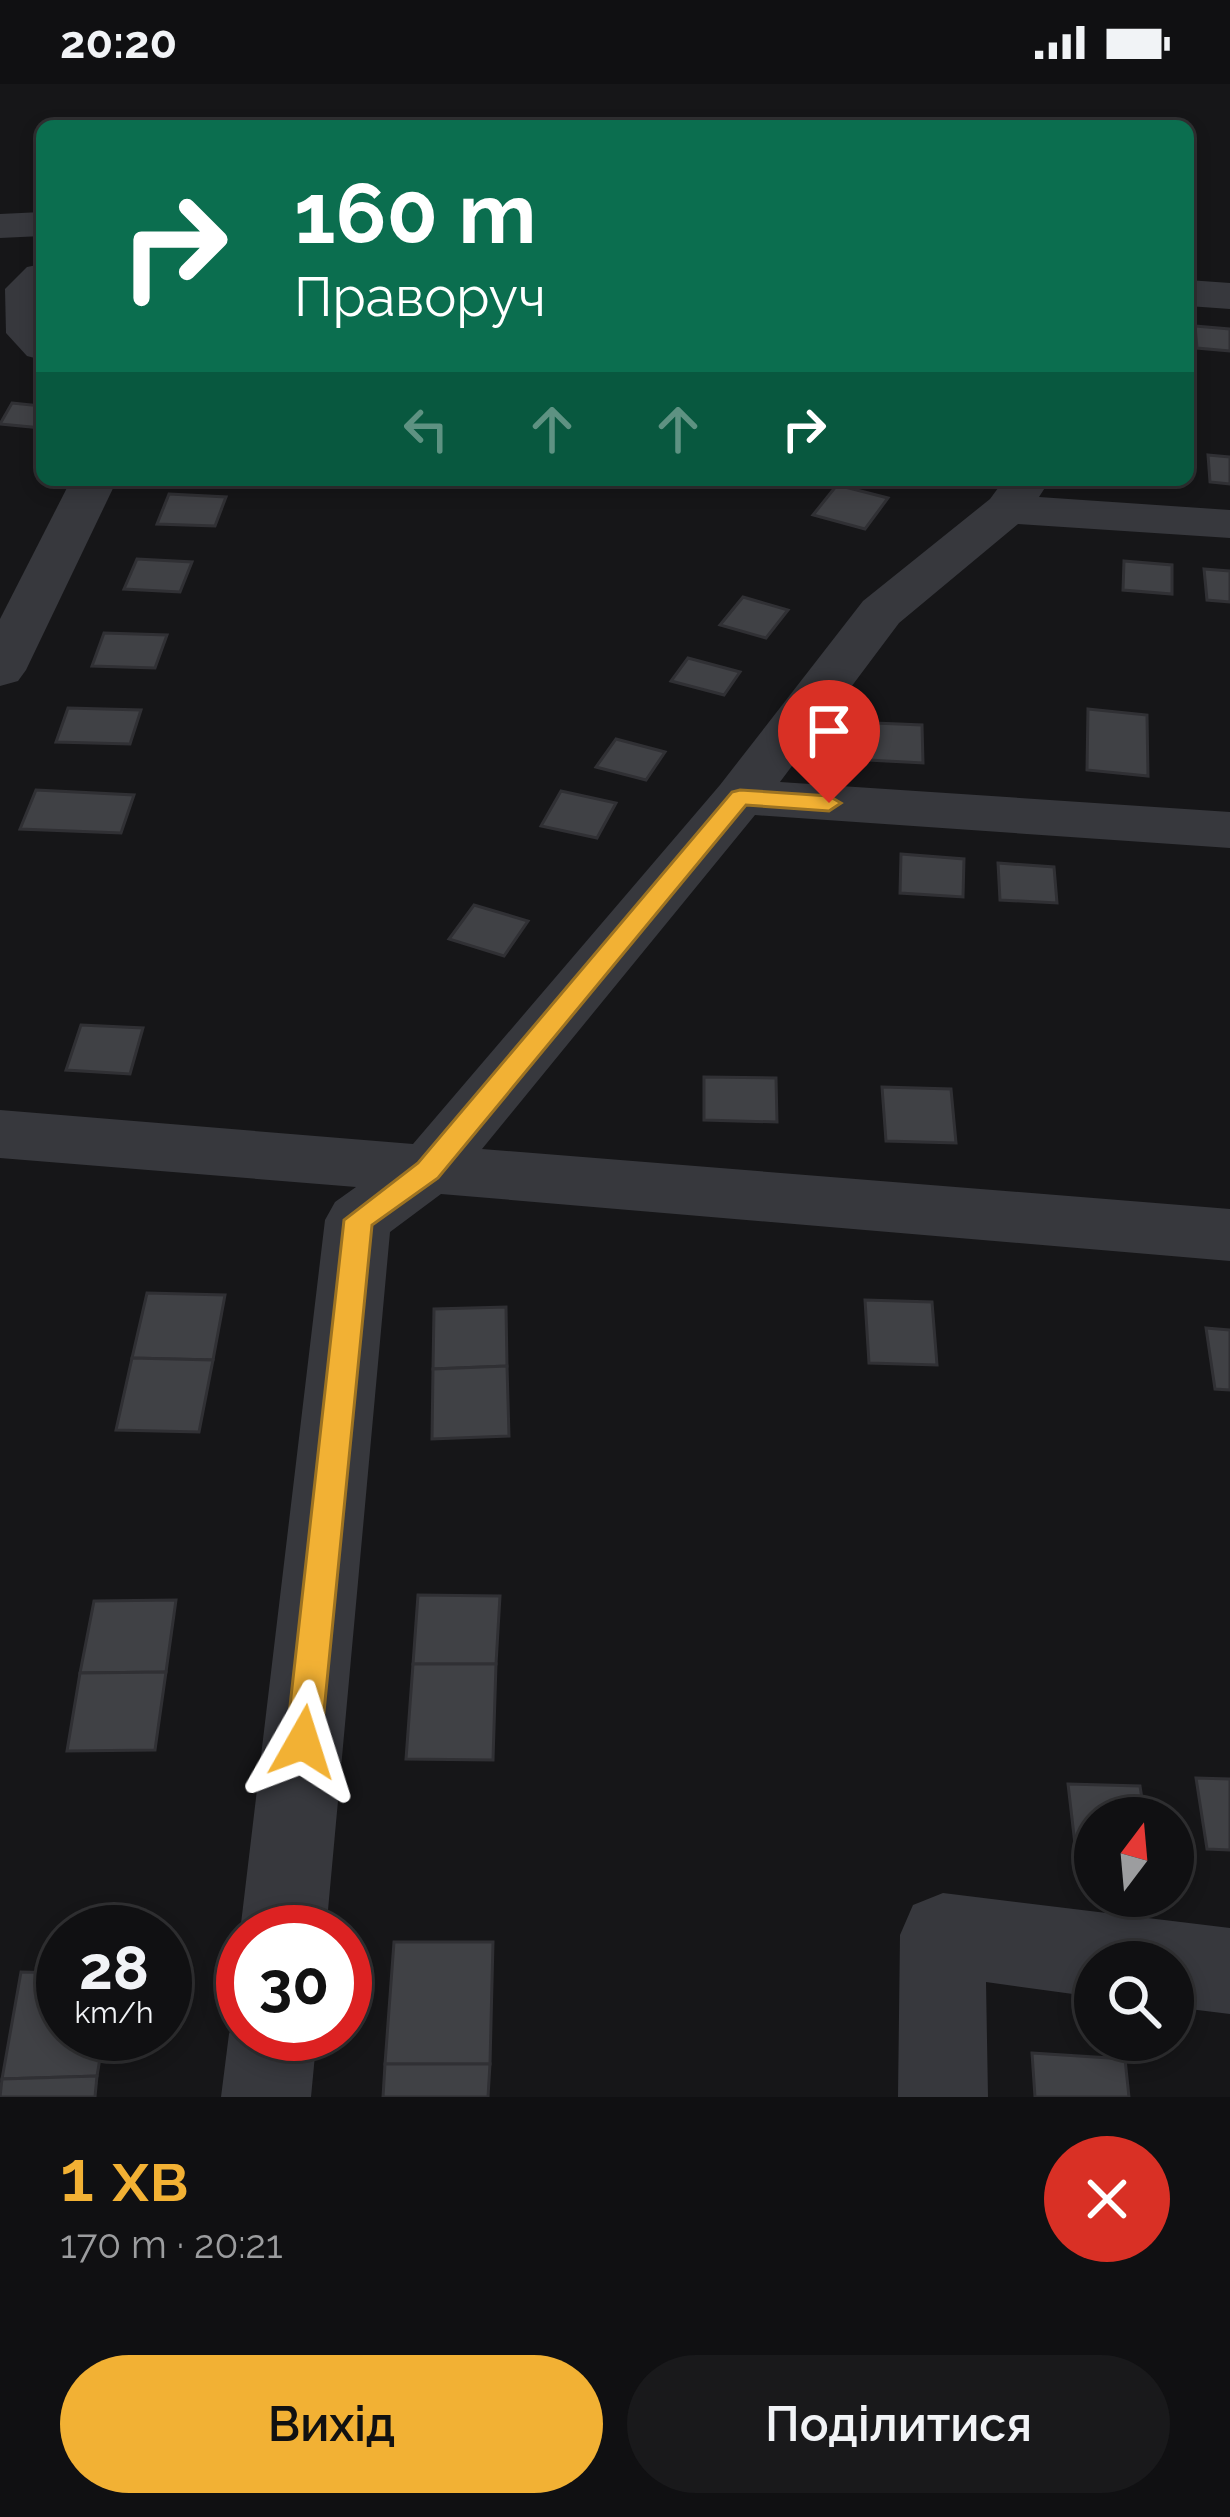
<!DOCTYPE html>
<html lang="uk">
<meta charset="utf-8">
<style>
body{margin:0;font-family:Raleway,sans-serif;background:#19191b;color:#f1f3f6;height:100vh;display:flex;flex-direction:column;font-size:45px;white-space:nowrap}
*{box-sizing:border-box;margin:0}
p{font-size:39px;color:#9c9d9f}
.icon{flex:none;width:66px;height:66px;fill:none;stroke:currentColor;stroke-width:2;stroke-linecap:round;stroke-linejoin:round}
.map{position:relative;height:2013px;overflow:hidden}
.sheet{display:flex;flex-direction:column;background:#101012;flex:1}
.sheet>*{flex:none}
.top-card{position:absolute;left:36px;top:36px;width:1158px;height:366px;border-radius:18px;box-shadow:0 6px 18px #0003,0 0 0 3px #303032;background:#0b6e4f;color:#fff;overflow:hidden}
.needle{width:78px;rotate:16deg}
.buttons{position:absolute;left:1074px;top:1713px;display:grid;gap:24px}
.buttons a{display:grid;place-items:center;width:120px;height:120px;border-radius:50%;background:#101012;box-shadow:0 6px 18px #0003,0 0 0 3px #303032;font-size:60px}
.speed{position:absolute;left:36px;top:1821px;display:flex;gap:24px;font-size:60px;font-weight:700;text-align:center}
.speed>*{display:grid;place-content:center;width:156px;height:156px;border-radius:50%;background:#101012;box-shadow:0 6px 18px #0003,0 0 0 3px #303032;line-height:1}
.speed small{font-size:30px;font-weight:400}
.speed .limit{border:18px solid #d22;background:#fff;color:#111}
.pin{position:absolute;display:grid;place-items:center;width:102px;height:102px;color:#fff;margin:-123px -51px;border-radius:50% 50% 50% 0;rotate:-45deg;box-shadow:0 0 12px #0007}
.pin .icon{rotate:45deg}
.me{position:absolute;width:132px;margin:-66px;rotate:6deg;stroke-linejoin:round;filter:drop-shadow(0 0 9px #0008)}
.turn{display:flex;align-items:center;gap:42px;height:252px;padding:0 60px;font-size:54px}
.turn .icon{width:156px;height:156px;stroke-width:2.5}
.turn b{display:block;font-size:84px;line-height:102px}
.lanes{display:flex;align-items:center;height:114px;padding:0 60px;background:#0003;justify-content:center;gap:60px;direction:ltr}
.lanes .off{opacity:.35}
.round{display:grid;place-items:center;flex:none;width:126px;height:126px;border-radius:63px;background:#19191b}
.head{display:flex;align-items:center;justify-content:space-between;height:204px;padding:0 60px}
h1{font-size:72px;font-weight:600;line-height:90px;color:#f2b134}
.primary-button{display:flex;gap:24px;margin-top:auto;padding:24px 60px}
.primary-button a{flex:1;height:138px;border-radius:72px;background:#f2b134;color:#111;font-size:48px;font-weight:600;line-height:138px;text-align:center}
.primary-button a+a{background:#19191b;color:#f1f3f6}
.status{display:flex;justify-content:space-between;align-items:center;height:84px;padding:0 60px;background:#101012;direction:ltr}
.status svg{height:33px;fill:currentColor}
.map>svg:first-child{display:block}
.building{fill:#404145;stroke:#303034;stroke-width:3}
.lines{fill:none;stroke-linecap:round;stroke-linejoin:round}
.street{fill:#37383d;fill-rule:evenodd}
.route{fill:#f2b134;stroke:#9d7322;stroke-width:3}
</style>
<div class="status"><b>20:20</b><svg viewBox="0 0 49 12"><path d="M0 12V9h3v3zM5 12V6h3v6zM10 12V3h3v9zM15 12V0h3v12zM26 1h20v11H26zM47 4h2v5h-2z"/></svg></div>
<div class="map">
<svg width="1230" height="2013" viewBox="0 0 1230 2013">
<rect width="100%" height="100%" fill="#161618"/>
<g class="building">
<path d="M1195,242L1230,245V267L1197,264Z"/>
<path d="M12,319L42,322V344L0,340Z"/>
<path d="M1208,371L1230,373V400L1210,398Z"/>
<path d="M837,401L888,414L865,445L813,431Z"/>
<path d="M169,410L226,413L215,442L157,440Z"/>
<path d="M137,475L192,478L180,508L124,505Z"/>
<path d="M1124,477L1172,481V510L1123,506Z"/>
<path d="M1204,485L1230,487V518L1207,516Z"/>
<path d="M743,513L788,526L766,554L720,541Z"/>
<path d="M104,549L167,551L155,584L92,582Z"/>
<path d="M688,574L740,588L724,611L671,597Z"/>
<path d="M68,624L141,626L130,660L56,658Z"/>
<path d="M1088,625L1147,631L1148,692L1087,686Z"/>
<path d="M850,638L922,641L923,679L850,675Z"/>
<path d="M616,655L665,668L646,696L596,683Z"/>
<path d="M36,706L134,711L121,749L20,745Z"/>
<path d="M561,707L616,719L597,754L541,742Z"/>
<path d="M901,770L964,775L963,813L900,809Z"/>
<path d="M998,779L1054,783L1057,819L1000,816Z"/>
<path d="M474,821L528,837L504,872L449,855Z"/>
<path d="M81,941L143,944L130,990L66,986Z"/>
<path d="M704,993L776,994L777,1038L704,1036Z"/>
<path d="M882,1003L951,1005L956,1059L886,1057Z"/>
<path d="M147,1209L225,1211L213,1276L132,1274Z"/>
<path d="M865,1216L932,1218L937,1281L869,1279Z"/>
<path d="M506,1223L507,1282L433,1285L434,1225Z"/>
<path d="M1206,1244L1230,1246V1306L1215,1305Z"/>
<path d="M132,1274L213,1276L199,1348L116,1346Z"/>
<path d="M507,1282L509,1352L432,1355L433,1285Z"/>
<path d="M418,1511L500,1512L496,1580H413Z"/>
<path d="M176,1516L166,1588L80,1589L94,1517Z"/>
<path d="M413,1580H496L493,1676L406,1675Z"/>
<path d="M166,1588L155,1666L67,1667L80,1589Z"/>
<path d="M1196,1694L1230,1695V1766L1207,1765Z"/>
<path d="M1068,1700L1140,1702L1145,1734H1095V1769H1076Z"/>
<path d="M394,1858H493L490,1980H385Z"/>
<path d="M21,1888L63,1889V1950H104L97,1992L2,1995Z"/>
<path d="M1032,1969L1125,1975L1129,2013H1035Z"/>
<path d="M385,1980H490L488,2013H383Z"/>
<path d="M97,1992L95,2013H0L2,1995Z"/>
</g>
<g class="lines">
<g class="street">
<path d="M42,128V152L0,154V130Z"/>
<path d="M42,180V276L27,272L6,249L5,205L27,183Z"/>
<path d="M1188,196L1230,199V225L1188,222Z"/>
<path d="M71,396H117L26,586L18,597L0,602V535Z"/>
<path d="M1004,396H1050L1039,413L1230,426V454L1018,440L899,539L780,698L1230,728V764L755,731L482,1065L1230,1125V1177L441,1110L390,1148L326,1848H243V1854L240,1848L325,1136L335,1118L356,1103L0,1074V1026L413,1060L720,701L863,517L990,415Z"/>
<path d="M943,1809L1230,1844V1930L1173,1923V1878H1095V1913L986,1898L988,2013H898L900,1851L913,1821Z"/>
<path d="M242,1919L243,1950H317L311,2013H221L229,1950Z"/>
</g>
</g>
<path class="route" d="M740,706L829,712L841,719L829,727L746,721L438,1094L372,1141L321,1658L316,1669L303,1674L291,1669L286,1658L344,1136L418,1079L732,708Z"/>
</svg>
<div class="buttons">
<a><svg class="needle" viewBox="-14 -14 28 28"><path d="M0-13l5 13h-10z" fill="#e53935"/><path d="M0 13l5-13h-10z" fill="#9c9d9f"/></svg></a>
<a><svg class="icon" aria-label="search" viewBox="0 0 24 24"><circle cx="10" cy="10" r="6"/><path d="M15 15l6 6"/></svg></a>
</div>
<div class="speed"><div>28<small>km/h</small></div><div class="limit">30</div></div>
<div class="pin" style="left:829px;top:719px;background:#d93025"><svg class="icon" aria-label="arrive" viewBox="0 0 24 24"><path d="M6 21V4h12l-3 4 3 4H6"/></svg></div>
<svg class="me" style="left:303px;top:1658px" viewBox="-20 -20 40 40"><path d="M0-17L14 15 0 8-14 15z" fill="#f2b134" stroke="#fff" stroke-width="4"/></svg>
<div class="top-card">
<div class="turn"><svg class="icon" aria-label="right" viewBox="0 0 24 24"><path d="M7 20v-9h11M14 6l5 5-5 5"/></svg><div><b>160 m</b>Праворуч</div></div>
<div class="lanes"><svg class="icon off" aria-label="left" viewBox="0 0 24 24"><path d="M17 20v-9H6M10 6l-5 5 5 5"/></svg><svg class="icon off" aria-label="ahead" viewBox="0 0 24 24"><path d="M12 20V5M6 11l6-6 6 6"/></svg><svg class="icon off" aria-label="ahead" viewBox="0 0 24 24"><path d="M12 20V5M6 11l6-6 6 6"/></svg><svg class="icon" aria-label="right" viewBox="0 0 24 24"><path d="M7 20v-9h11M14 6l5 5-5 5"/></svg></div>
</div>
</div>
<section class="sheet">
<div class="head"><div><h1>1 хв</h1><p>170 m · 20:21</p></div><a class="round" style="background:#d93025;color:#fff"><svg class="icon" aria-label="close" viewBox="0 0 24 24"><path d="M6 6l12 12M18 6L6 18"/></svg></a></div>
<div class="primary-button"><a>Вихід</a><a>Поділитися</a></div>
</section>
